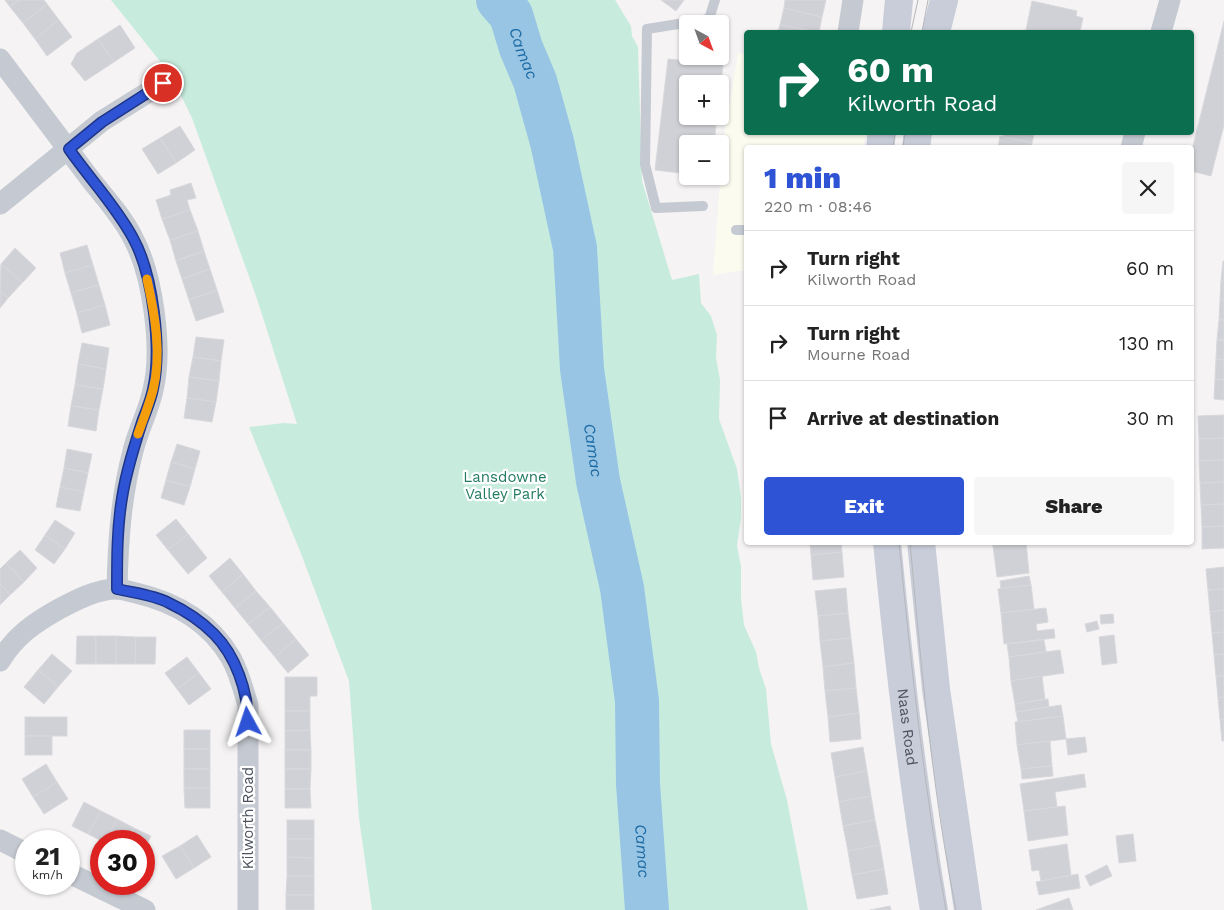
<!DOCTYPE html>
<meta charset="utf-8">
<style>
body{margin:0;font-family:"Work Sans",sans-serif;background:#f6f6f6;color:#222;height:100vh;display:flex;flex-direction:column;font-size:19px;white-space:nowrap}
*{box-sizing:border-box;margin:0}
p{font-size:16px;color:#767676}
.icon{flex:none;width:28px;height:28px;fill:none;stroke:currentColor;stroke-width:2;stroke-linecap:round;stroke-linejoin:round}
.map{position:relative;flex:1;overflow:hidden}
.sheet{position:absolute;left:744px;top:145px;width:450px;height:400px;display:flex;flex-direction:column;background:#fff;border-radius:5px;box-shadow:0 1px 4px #0004}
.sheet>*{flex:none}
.hud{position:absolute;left:744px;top:30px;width:450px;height:105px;border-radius:5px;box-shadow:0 1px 4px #0004;background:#0b6e4f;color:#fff;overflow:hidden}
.needle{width:32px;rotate:139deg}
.controls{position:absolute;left:679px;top:15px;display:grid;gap:10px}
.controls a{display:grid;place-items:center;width:50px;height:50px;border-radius:5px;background:#fff;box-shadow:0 1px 4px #0004;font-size:25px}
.speed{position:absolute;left:15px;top:830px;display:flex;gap:10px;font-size:25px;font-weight:700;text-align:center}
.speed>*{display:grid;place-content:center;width:65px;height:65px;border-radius:50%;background:#fff;box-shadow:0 1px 4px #0004;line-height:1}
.speed small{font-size:12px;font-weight:400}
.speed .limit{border:8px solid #d22;background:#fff;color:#111}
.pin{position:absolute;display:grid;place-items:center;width:42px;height:42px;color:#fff;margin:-21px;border:2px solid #fff;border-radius:50%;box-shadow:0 1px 5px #0007}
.me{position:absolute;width:55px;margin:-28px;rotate:355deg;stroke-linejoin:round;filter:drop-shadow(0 0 4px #0008)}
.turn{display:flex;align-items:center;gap:18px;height:105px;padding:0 20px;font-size:22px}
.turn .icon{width:65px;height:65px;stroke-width:2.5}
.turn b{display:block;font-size:35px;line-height:42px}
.round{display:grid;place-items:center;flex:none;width:52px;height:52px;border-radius:5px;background:#f6f6f6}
.head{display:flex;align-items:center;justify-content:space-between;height:85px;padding:0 20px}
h1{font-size:30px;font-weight:800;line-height:38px;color:#2e53d4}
.action{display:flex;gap:10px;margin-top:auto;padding:10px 20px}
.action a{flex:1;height:58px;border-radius:5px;background:#2e53d4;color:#fff;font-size:20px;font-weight:800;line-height:58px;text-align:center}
.action a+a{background:#f6f6f6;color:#222}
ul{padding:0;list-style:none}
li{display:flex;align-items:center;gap:15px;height:75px;padding:0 20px;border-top:1px solid #e0e0e0}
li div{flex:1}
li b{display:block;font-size:19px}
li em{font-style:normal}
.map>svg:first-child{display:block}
.commercial{fill:#fcfbf0}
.green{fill:#c7ecde}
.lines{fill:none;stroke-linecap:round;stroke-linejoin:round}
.river{stroke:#99c5e5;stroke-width:44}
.building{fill:#d0d1d6;stroke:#d8d8dd}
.service{stroke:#c5cad2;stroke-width:10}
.minor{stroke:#c5cad2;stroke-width:21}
.secondary{stroke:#c8cdd9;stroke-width:28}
.tram{stroke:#b6b7bc;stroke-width:1}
.route-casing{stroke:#1e368a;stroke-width:12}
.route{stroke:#2e53d4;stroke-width:9}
.slow{stroke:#f59e0b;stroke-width:9}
.labels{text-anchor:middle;stroke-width:4.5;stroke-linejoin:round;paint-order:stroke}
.park-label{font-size:15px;fill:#227b61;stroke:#fff}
.street-label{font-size:15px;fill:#4c525f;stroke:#fff}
.water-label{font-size:16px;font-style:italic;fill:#1b6aa3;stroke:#fff}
</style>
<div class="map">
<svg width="1224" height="910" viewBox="0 0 1224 910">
<rect width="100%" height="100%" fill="#f5f3f3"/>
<path class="commercial" d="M738,53L746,54V132L866,133L863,147L746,148V270L713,275L723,142Z"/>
<path class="green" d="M111,0H615L631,26L632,36L638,47L642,181L672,280L699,274L701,303L711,316L717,335L716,358L720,380L719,419L737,469L741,497V518L737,546L741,566V598L744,625L756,652L759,668L766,689L771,744L787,800L808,910H372L359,818L349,681L300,551L249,427L284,423L297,424L256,296L192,118L171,75Z"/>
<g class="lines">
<path class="river" id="s1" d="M498,0L511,15L521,48L535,81L552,142L575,248L582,369L598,481L622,588L637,701L638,784L647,910"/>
</g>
<g class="building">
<path d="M5,0H19L10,7Z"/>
<path d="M19,0H44L47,4L23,23L10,7Z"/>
<path d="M661,0H684L676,11Z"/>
<path d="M785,0H826L822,17L784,8Z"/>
<path d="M1032,1L1077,11L1076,16L1083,18L1080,32H1035L1026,30Z"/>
<path d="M47,4L59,20L35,39L23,23Z"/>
<path d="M784,8L822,17L819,32L780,25Z"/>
<path d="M59,20L72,37L47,56L35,39Z"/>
<path d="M1224,21V125L1211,176L1191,171V154Z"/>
<path d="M120,25L135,48L114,62L98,39Z"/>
<path d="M780,25L815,32H778Z"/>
<path d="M98,39L114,62L85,81L71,64L77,53Z"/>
<path d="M668,59L723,65L720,91V84H688V116H717L714,144H688V174L655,170Z"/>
<path d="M180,126L195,150L176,163L160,138Z"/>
<path d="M1004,132L1034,134L1032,143L1003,137Z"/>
<path d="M1000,136L1032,143L1031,148H998Z"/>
<path d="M160,138L176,163L158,174L142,149Z"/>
<path d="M191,183L196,198L187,200L190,210L162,219L156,200L171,195L170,190Z"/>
<path d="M190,210L198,231L170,240L162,219Z"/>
<path d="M198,231L204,251L176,261L170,240Z"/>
<path d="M87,245L93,265L65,273L60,253Z"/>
<path d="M15,248L36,268L22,283L1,264Z"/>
<path d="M204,251L210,269L182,279L176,261Z"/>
<path d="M1223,261H1224V281L1221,280Z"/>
<path d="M1,264L22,283L8,298L0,291Z"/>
<path d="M93,265L99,285L71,293L65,273Z"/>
<path d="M210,269L217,290L189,300L182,279Z"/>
<path d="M1221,280L1224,281V300H1220Z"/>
<path d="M99,285L105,305L77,313L71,293Z"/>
<path d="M217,290L224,312L196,321L189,300Z"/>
<path d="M0,291L8,298L0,308Z"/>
<path d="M1220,300H1224V320H1219Z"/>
<path d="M105,305L110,325L82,333L77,313Z"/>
<path d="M1219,320H1224V340H1217Z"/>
<path d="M196,337L224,340L221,361L193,357Z"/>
<path d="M1217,340H1224V360L1216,359Z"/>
<path d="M82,343L109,348L106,369L78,364Z"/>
<path d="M193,357L221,361L219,381L189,377Z"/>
<path d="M1216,359L1224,360V380L1215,379Z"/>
<path d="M78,364L106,369L103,389L75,385Z"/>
<path d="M189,377L219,381L216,402L187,398Z"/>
<path d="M1215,379L1224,380V400L1214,399Z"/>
<path d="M75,385L103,389L99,410L71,406Z"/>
<path d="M187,398L216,402L212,422L184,418Z"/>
<path d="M71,406L99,410L96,431L68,426Z"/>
<path d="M1224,415V438L1199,439L1198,416Z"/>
<path d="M1224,438V460L1199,461V439Z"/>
<path d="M177,444L200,451L195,469L171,462Z"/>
<path d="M67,449L92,454L88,473L64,468Z"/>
<path d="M1224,460V482L1200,483L1199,461Z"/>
<path d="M171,462L195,469L190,487L166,480Z"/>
<path d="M64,468L88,473L84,492L60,487Z"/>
<path d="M166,480L190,487L184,505L161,498Z"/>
<path d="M1224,482V504L1201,505L1200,483Z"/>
<path d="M60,487L84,492L80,511L56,507Z"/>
<path d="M1224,504V526L1202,527L1201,505Z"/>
<path d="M176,519L188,534L168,550L156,535Z"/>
<path d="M55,520L75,533L65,549L45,535Z"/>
<path d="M1224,526V548L1202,549V527Z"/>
<path d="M188,534L207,558L188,574L168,550Z"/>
<path d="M45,535L65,549L54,564L35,550Z"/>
<path d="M810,542H841L842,552L811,555Z"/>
<path d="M992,542H1020L993,546Z"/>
<path d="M1020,542H1026L1029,573L997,577L993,546Z"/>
<path d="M20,550L37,568L24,582L6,563Z"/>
<path d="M842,552L844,577L813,580L811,555Z"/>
<path d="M230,558L243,574L222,592L209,576Z"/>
<path d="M6,563L24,582L10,595L0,584V569Z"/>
<path d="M1224,567V589L1208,590L1206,569Z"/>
<path d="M243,574L256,591L235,608L222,592Z"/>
<path d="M1029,576L1031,585L1001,589L1000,581Z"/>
<path d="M0,584L10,595L0,605Z"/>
<path d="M1031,585L1034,609L1001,613L998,589Z"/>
<path d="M846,588L848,613L818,616L815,591Z"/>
<path d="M1224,589V610L1210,612L1208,590Z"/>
<path d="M256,591L270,607L248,624L235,608Z"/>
<path d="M270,607L283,623L261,640L248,624Z"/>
<path d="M1046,608L1048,622L1036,624L1037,631L1054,629L1055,638L1004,644L1001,613Z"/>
<path d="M1224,610V632L1212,633L1210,612Z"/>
<path d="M848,613L851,638L820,641L818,616Z"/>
<path d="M1113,614L1114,623L1101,624L1100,615Z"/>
<path d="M1097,621L1099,629L1087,632L1085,624Z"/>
<path d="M283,623L296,639L275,657L261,640Z"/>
<path d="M1224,632V654L1214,655L1212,633Z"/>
<path d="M1114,635L1117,663L1102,665L1099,637Z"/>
<path d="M77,636H96V664H76Z"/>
<rect x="96" y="636" width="20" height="28"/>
<path d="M116,636L136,637L135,664H116Z"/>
<path d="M136,637H156L155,664H135Z"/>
<path d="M851,638L854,663L823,667L820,641Z"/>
<path d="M296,639L309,655L288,673L275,657Z"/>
<path d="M1044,640L1046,652L1009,657L1007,644Z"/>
<path d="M1060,650L1064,673L1011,681L1009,657Z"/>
<path d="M52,654L72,671L58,687L38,670Z"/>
<path d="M1224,654V676H1216L1214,655Z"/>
<path d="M187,657L199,673L177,689L165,673Z"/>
<path d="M854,663L856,688L825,691L823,667Z"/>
<path d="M38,670L58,687L44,704L24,687Z"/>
<path d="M199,673L211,689L189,705L177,689Z"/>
<path d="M1042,676L1045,699L1015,704L1011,681Z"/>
<path d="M1216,676H1224V697L1218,698Z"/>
<path d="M285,677H317V696H310V711H285Z"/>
<path d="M856,688L859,713L828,717L825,691Z"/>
<path d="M1224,697V719L1220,720L1218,698Z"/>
<path d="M1048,699L1049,707L1016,712L1015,704Z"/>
<path d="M1061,705L1063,716L1018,722L1016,712Z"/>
<path d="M285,711H310V730L285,731Z"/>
<path d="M859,713L861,739L830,742L828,717Z"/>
<path d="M1063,716L1066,739L1017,745L1015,722Z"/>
<rect x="25" y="717" width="42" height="19"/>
<path d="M1224,719V741H1222L1220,720Z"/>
<rect x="184" y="730" width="26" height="19"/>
<path d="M310,730L311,750H285V731Z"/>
<rect x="25" y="736" width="27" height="19"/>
<path d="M1085,737L1087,752L1068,755L1066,739Z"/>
<path d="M1050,741L1052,766L1021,769L1017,745Z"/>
<path d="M863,747L867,771L835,777L831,753Z"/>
<rect x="184" y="749" width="26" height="20"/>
<rect x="285" y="750" width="26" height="19"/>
<path d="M46,764L57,782L33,797L22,779Z"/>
<path d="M1052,766L1053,776L1022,779L1021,769Z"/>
<rect x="184" y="769" width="26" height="19"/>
<path d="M285,769H311L310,789H285Z"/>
<path d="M867,771L871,796L839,802L835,777Z"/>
<path d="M1084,774L1086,787L1055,792L1057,807L1024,811L1020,784Z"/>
<path d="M57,782L68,799L44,814L33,797Z"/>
<path d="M184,788H210V808H185Z"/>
<path d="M285,789H310L311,808H285Z"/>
<path d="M871,796L875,820L843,826L839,802Z"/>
<path d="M84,802L101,811L88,834L72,826Z"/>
<path d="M1065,806L1068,835L1028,841L1024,811Z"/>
<path d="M101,811L117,819L106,841H102L88,834Z"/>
<path d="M117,819L134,828L127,841H106Z"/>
<rect x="287" y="820" width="27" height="19"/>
<path d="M875,820L880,845L848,851L843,826Z"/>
<path d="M134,828L151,836L144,850V841H127Z"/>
<path d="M1133,834L1136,861L1119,863L1116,836Z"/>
<path d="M197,835L211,857L194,868L180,846Z"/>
<path d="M287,839H314V858L287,857Z"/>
<path d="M1067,844L1071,875L1041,881L1039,870L1032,871L1029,850Z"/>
<path d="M880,845L884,869L852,875L848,851Z"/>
<path d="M180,846L194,868L176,879L162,856Z"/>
<path d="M287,857L314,858V876H287Z"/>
<path d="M1107,865L1112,876L1090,886L1085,876Z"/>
<path d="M884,869L888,894L857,899L852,875Z"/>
<path d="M1078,874L1080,888L1039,895L1036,882Z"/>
<path d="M287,876H314V895H286Z"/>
<rect x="286" y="895" width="28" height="15"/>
<path d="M1069,898L1073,910H1036Z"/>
<path d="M890,906L891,910H870Z"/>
</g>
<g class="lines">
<g class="service">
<path d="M703,206L656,208L645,164L647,29L709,19L715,0"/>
<path d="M736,230H746"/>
</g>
<g class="minor">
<path d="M848,32L853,0"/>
<path d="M1161,32L1170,0"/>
<path d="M0,59C30,99 61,140 91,180C106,199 122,216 133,238C153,275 163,349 153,390C149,410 138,430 133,451C121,496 118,542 117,589"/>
<path d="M1131,148L1135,132"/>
<path d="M0,204L102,121L163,83"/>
<path d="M0,661C15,636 34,623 59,609C76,600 97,589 117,589C123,589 130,592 136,593C175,602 210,622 231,658C239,672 243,689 248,705V910"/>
<path d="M0,840L26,853"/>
<path d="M69,873L145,910"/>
</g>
<g class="secondary">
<path d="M896,32L899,0"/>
<path d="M936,32L944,0"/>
<path d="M880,148L882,132"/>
<path d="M916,148L918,132"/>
<path id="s2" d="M887,542C899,666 913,788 934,910"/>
<path d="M921,542L936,689L968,910"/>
</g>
<g class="tram">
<path d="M911,32L918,0"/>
<path d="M922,32L928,0"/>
<path d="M893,148L895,132"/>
<path d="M903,148L905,132"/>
<path d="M899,542C911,665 924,788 946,910"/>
<path d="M910,542C921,665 932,789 956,910"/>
</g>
</g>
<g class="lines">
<defs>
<path id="route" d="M163,83L102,122L69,149C89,178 116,206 133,238C153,274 162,349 153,389C151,400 146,411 142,422C134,447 126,472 122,498C117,528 117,559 117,589C134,593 154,595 169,603C184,610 202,622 214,634C236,656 248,692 248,722"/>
</defs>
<use href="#route" class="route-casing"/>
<use href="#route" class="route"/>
<path class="slow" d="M138,434C143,420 149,405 153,390C162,354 155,315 147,279"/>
</g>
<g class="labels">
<g class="park-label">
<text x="505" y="482">Lansdowne<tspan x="505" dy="17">Valley Park</tspan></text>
</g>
<g class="street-label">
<text dy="5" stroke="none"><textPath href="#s2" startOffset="186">Naas Road</textPath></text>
<text transform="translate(248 818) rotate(-90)" y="5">Kilworth Road</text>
</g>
<g class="water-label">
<text dy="6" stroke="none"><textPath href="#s1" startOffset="60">Camac</textPath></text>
<text dy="6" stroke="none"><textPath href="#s1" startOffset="465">Camac</textPath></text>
<text dy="6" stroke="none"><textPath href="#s1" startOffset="870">Camac</textPath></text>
</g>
</g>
</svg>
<div class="controls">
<a><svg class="needle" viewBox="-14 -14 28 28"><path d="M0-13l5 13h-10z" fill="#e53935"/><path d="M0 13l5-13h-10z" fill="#767676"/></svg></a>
<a>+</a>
<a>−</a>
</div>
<div class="speed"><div>21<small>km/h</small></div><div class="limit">30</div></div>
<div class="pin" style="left:163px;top:83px;background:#d93025"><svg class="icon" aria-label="arrive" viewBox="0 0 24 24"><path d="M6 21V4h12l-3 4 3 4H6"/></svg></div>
<svg class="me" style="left:248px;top:722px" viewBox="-20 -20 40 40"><path d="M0-17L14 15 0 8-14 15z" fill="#2e53d4" stroke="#fff" stroke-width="4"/></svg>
<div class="hud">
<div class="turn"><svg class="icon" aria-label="right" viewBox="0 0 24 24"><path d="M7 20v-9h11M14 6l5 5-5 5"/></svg><div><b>60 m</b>Kilworth Road</div></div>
</div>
<section class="sheet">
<div class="head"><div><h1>1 min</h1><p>220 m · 08:46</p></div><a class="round"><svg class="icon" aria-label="close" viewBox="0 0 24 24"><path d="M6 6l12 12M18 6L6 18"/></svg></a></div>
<ul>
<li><svg class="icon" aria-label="right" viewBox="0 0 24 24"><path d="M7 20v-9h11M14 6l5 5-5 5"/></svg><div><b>Turn right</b><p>Kilworth Road</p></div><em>60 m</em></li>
<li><svg class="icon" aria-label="right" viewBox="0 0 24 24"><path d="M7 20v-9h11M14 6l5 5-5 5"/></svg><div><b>Turn right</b><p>Mourne Road</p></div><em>130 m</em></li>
<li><svg class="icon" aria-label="arrive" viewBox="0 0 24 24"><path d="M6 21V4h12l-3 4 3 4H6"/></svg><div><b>Arrive at destination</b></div><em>30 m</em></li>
</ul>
<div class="action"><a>Exit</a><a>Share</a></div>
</section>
</div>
